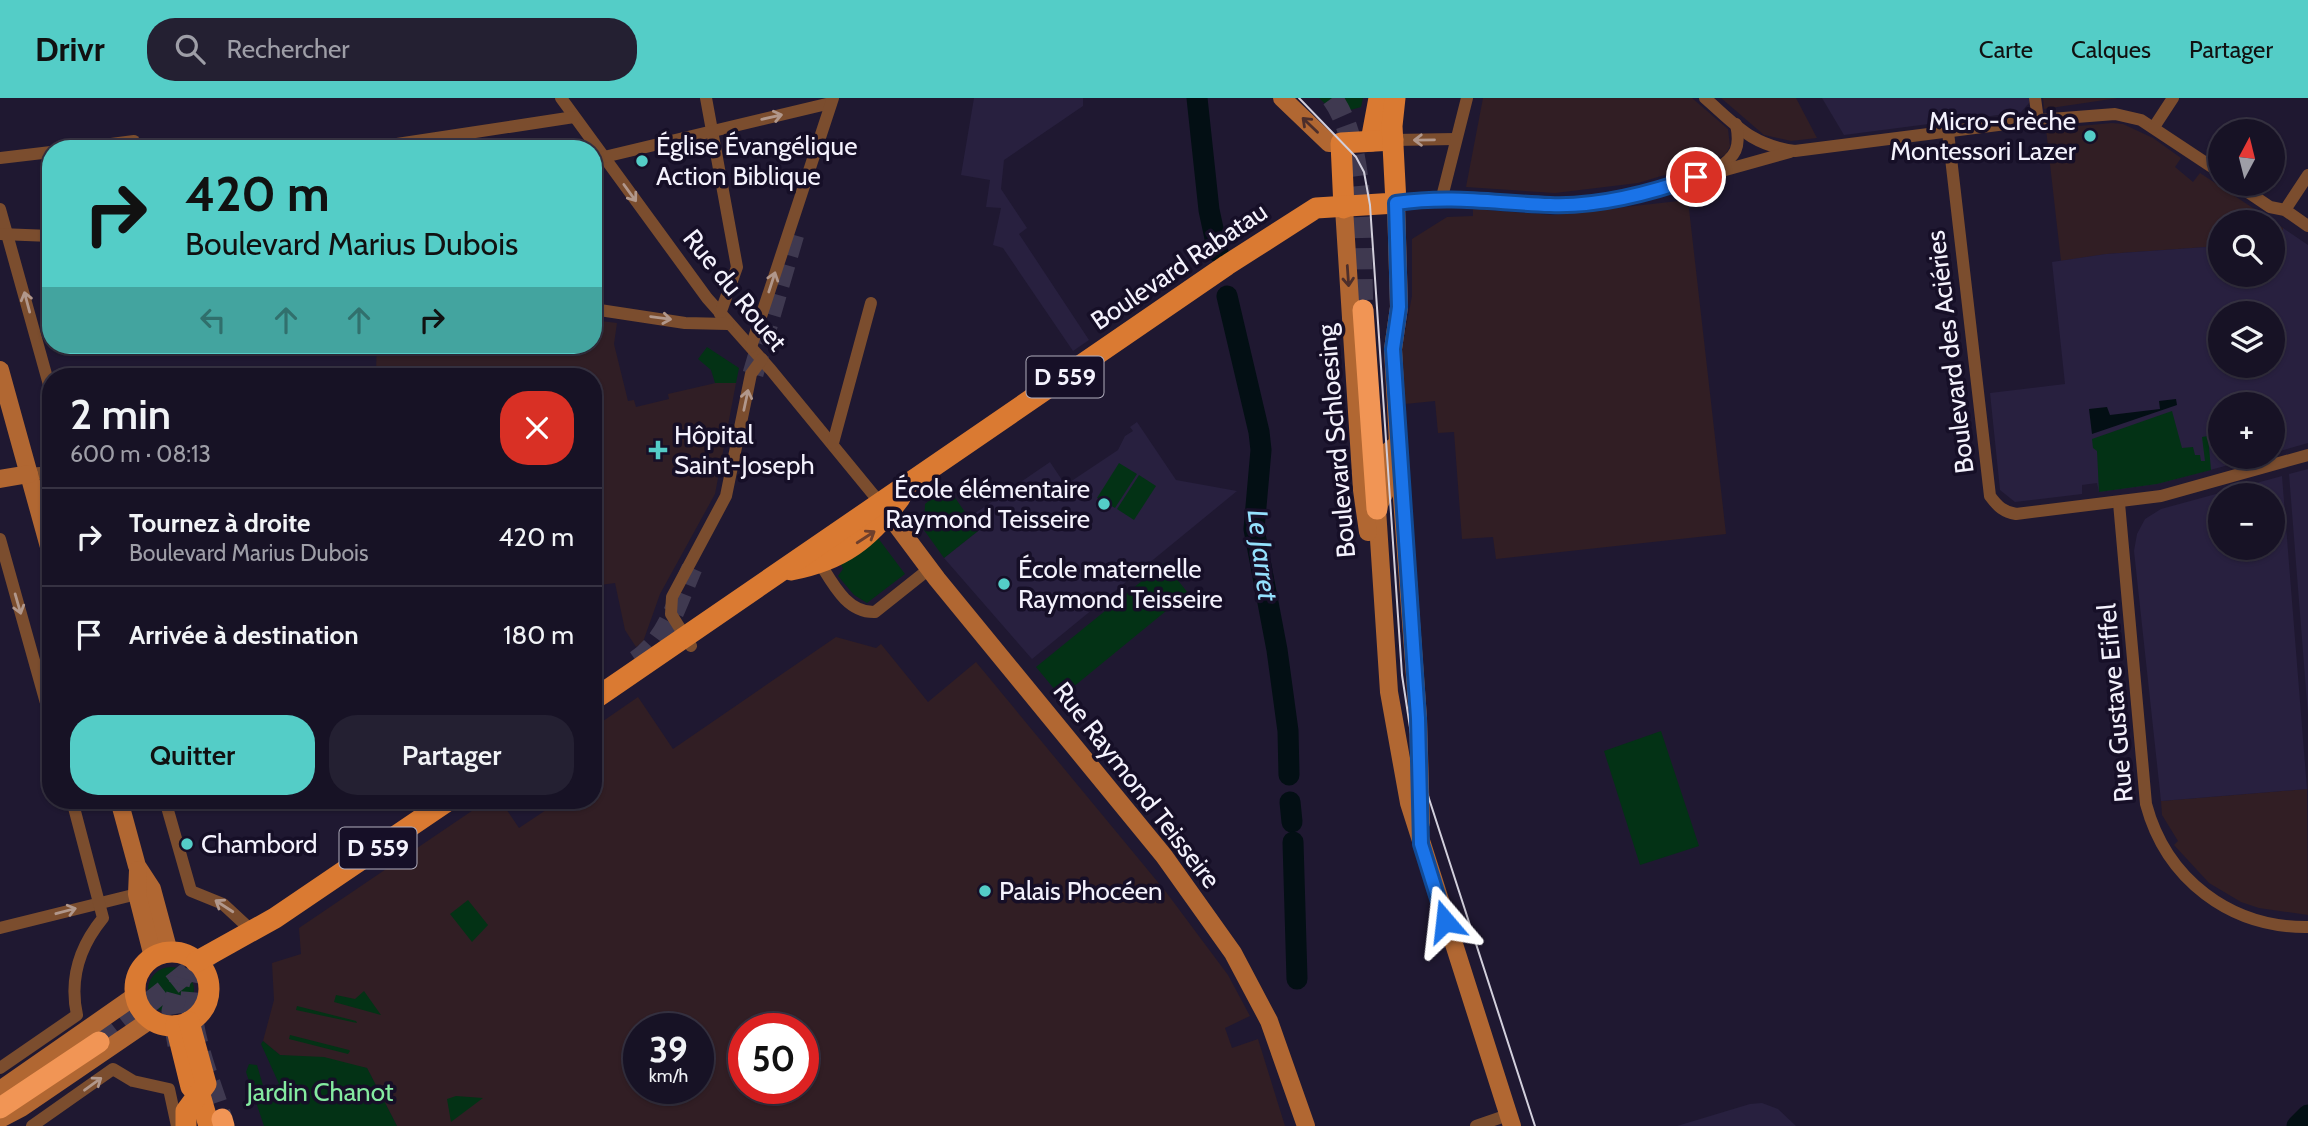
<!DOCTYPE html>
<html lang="fr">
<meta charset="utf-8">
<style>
body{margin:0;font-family:Cabin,sans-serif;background:#242032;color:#f1f3f6;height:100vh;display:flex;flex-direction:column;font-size:26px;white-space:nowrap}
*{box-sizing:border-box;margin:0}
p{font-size:23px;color:#9e9ea7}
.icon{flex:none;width:38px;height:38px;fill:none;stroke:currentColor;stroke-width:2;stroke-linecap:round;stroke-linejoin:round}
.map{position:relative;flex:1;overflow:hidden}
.sheet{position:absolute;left:42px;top:270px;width:560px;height:441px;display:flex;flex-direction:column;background:#171225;border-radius:28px;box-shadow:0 2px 5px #0004,0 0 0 2px #363242}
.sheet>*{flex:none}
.guide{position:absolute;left:42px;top:42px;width:560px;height:214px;border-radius:28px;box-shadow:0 2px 5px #0004,0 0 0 2px #363242;background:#54cdc7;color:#111;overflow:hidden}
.needle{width:46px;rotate:7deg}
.buttons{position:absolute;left:2208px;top:21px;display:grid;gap:14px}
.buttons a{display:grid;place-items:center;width:77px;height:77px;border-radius:50%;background:#171225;box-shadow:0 2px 5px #0004,0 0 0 2px #363242;font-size:35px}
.speed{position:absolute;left:623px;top:915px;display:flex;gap:14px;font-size:35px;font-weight:700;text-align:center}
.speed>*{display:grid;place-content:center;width:91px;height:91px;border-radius:50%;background:#171225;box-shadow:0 2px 5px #0004,0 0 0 2px #363242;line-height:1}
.speed small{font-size:18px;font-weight:400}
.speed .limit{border:10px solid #d22;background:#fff;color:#111}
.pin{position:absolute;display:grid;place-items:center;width:60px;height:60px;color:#fff;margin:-30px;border:4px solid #fff;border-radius:50%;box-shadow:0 2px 7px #0007}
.me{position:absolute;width:77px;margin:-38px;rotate:343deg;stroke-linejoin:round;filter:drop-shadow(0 0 5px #0008)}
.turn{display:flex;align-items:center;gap:24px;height:147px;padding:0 28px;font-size:32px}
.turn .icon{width:91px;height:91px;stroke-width:2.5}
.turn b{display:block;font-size:49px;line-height:60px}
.lanes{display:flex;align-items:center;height:66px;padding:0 28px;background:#0003;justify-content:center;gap:35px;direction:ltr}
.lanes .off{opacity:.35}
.round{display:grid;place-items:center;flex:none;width:74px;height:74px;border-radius:28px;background:#242032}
.overview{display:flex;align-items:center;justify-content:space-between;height:119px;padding:0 28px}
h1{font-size:42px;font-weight:600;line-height:52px}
.button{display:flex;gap:14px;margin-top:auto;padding:14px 28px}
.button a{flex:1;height:80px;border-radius:28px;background:#54cdc7;color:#111;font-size:28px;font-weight:600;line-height:80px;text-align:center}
.button a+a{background:#242032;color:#f1f3f6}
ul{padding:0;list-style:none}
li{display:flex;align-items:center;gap:21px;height:98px;padding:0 28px;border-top:2px solid #363242}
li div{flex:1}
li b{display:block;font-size:26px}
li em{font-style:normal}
header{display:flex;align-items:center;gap:42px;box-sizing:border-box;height:98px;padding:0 35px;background:#54cdc7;color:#111}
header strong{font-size:33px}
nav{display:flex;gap:38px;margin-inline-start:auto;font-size:24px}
.search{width:490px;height:63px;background:#242032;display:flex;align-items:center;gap:18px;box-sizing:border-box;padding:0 24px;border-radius:28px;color:#9e9ea7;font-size:26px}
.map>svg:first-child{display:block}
.commercial{fill:#311e24;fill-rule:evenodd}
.built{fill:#28203f;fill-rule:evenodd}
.medical{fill:#301e25}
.green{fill:#033215}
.water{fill:#030f14}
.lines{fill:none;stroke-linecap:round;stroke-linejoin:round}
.river{stroke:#030f14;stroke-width:21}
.highway-tunnel{stroke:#3f3950;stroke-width:21;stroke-dasharray:21 10;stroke-linecap:butt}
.street{stroke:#7b4d2e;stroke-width:12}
.secondary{stroke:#b16732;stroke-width:18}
.primary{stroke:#da7a32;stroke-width:21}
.highway{stroke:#f19555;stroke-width:21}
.tram{stroke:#d2cfdc;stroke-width:2}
.oneway{stroke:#b1978b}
.oneway2{stroke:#4c2e2b}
.oneway3{stroke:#6e3f2c}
.route-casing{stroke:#114b97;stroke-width:18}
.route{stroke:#1a73e8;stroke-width:12}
.poi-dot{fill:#54cdc7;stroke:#160f27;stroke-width:2.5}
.labels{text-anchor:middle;stroke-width:7;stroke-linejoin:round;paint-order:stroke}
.shield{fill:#160f27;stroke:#b1aebd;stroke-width:2}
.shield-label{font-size:24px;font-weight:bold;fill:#f4f2fd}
.poi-label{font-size:26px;fill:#f4f2fd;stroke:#160f27;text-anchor:start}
.street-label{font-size:26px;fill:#f4f2fd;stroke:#160f27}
.park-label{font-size:26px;fill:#84eaa0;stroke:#160f27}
.water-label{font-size:28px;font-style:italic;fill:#95e1fe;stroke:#160f27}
</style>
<header>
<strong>Drivr</strong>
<div class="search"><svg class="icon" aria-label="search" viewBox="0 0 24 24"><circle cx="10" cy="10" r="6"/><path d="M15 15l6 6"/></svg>Rechercher</div>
<nav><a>Carte</a><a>Calques</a><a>Partager</a></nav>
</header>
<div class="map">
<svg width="2308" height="1028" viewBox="0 0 2308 1028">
<rect width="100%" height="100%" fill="#1f1831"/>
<g class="commercial">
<path d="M1483,0H1692L1728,31L1730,48L1726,56L1718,61L1638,85L1555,95L1466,89Z"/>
<path d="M1721,0H1796L1817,40L1791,43L1764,37Z"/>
<path d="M2043,0H2118L2044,11Z"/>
<path d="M2112,25L2123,26L2153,40L2181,60L2175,69L2193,84L2200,75L2283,130L2282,144H2273V124H2221V148L2107,156L2061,163L2046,31Z"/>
<path d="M1688,102L1726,436L1496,461L1493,439L1462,441L1454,334L1438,335L1435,303L1405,306L1402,250L1412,198V141L1447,119L1473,118V111L1553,117Z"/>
<path d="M836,539L876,550L881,546L928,604L976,564L1166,794L1228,877L1250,918L1225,930L1232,950L1258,941L1285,1028H397L367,970L280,957L263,943L274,902L272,865L301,856L299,830L488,702H500L519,730L561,702H593V630L638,599L673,651ZM639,931H698V990H639ZM744,931H803V990H744Z"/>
<path d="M2307,691L2308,817L2259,810L2241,804L2209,785L2174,747L2178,743L2162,717L2161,703Z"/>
</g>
<g class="built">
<path d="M974,0H1083V8L1004,62L1001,91L1027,130L1019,136L1089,242L1073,253L1003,150L993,147L1001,110L986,109L990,82L961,77Z"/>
<path d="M1822,0H2029V5L2021,14L1844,37Z"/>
<path d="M2283,130L2308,147V345L2273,355V306H2221V359H2259L2157,386L2099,394L2097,385L2082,387V396L2015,404L2000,392L1990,295L2065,286L2052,164L2106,156L2221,148V177H2273V144H2282ZM2221,215H2273V268H2221Z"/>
<path d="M1137,324L1176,382L1237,393L1032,561L944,460L978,433L968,420L1050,364L1062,382L1070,384L1118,352L1125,338L1133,333L1130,329Z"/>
<path d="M2308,371V617L2289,376Z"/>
<path d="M2282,378L2307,691L2161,703L2134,453L2137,436L2145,421L2161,411ZM2221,397H2273V450H2221Z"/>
<path d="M1762,1005L1778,1011L1796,1028H1677L1750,1006Z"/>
</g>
<path class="medical" d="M593,222L617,225L614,246L628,303L634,302L636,309L669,301L668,296L720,284L736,285L715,396L660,496L643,544L636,549L625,532L615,485L593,488V278H364V272H376L377,247H593Z"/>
<g class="green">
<path d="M1319,0H1363L1361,9L1336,16Z"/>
<path d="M707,249L739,270L736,285H715L711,272L698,261Z"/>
<path d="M2172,313L2182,350L2193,349L2195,357H2200L2201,363H2205L2202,339L2208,338L2211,372L2157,386L2099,394L2097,353L2093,350L2092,341Z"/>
<path d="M1119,365L1137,376L1115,410L1097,400Z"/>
<path d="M1139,377L1156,388L1134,422L1117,411Z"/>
<path d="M947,388L978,433L944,460L924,432L925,406Z"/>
<path d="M878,440L905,476L867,505L854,497L838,478L843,471L840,464Z"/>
<path d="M1164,465L1188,495L1061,599L1036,569Z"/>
<path d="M1661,633L1699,748L1640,767L1604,653Z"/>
<path d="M468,802L488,827L472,844L450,816Z"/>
<circle cx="171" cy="892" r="23"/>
<path d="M364,893L381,917L334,904L336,897L355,901Z"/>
<path d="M297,908L356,923L357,925L296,912Z"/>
<path d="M290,937L349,952L350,953L348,956L289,941Z"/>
<path d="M263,943L280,957L324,959L367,970L397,1028H264L246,974L249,966L257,967L264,991L279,986L261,946Z"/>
<path d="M456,998L483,1000L451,1024L447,1001Z"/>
</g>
<path class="water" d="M2176,301L2177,307L2092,336L2089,311L2107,309L2110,317L2160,311L2159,303Z"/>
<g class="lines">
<g class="river">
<path d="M1197,0L1209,112L1218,154"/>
<path d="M1227,198L1259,334L1261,352L1254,431L1277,552L1288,633L1289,677"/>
<path d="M1290,704L1292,724"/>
<path d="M1293,744L1297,881"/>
<path d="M2297,1028L2308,1017"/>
</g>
<g class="highway-tunnel">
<path d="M1332,0C1368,50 1360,152 1363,212"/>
<path d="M753,276L796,129"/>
<path d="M636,563C668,541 677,504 692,470"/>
<path d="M201,865C174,903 210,980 222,1021"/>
<path d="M99,944L212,855"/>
<path d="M178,947L172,913L181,880"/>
</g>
<g class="street">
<path d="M561,0L707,200L771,272L881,406"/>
<path d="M706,0L737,169L720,216"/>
<path d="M1705,0C1737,28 1751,47 1795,53L2038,22L2115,16L2141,22L2221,75"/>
<path d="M2035,0L2038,22"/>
<path d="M2154,29L2173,0"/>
<path d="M1948,34L1990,398C1998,409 2004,414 2016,416L2161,398L2308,357"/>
<path d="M1393,42L1456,41"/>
<path d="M73,51L134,43"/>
<path d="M364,51L574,19"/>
<path d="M604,59L831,5"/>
<path d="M0,60L51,54"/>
<path d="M1717,71C1736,58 1741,50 1736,26"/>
<path d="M2236,86L2270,109L2285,112L2308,128"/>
<path d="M1442,99L1467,0"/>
<path d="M1396,105L1442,99L1552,107L1579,105L1643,95L1790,54"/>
<path d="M0,111L51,294"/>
<path d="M2285,112L2308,77"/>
<path d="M0,136L51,138"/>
<path d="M593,211L685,225L728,226"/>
<path d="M751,249L833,0"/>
<path d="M833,345L871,205"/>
<path d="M29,376L51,374"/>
<path d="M2119,405L2146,706C2166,781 2230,830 2308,829"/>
<path d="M0,441L51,623"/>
<path d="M823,460L821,467C834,488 848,515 875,514L929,471"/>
<path d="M691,548L671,516L672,499L726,398L751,276L762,261"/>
<path d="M165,702L191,793L223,806L251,832"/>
<path d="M0,830L137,796"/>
<path d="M0,970L77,917C69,880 80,848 103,820L72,702"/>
<path d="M32,1028L113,971L133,983L169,991L177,1028"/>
<path d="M1476,1028L1508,1017"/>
</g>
<g class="secondary">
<path d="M1282,0L1329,45H1341"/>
<path d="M1396,105L1399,209L1393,251L1398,345L1383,358L1385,394L1377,411L1389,594L1409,705L1512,1028"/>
<path d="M1344,110L1362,392L1368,434"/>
<path d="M0,272L51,456"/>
<path d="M1398,345L1418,620L1421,725"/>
<path d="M0,381L29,376"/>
<path d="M881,406L937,481L1164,758L1233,855L1269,923L1306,1028"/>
<path d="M119,702L137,768L152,791L169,854"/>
<path d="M138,772L137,796L153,859"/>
<path d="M0,992L135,898"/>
<path d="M0,1021L21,1010L150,922"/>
</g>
<g class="primary">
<path d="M1371,43L1379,0"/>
<path d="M1344,110L1341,45L1393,42"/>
<path d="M791,472C843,462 869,441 900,400"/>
<path d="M593,602L1227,167L1316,110L1396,105L1392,28L1395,0"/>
<circle cx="172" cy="891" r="37"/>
<path d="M196,864L275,820L449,702"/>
<path d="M176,928L191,989L200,997L209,1028"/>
<path d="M186,1028V1013L206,986L189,924"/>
</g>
<g class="highway">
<path d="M1363,212L1377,411"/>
<path d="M0,1010L99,944"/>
<path d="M222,1021L224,1028"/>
</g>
<path class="tram" d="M1299,0L1356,59L1364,74L1370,107L1402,577L1411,636L1422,679L1535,1028"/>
</g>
<defs><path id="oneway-shaft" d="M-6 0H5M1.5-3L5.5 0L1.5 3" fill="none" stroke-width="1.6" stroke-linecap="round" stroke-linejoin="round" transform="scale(1.75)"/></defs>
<g class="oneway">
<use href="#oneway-shaft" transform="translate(772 19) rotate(-13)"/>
<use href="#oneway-shaft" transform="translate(1424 42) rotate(179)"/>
<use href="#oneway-shaft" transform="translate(630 95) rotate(54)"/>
<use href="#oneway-shaft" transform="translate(772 184) rotate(-72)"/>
<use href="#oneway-shaft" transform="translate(27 204) rotate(-105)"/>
<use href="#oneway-shaft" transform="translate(661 220) rotate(8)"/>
<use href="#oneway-shaft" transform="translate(746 302) rotate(-78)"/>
<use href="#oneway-shaft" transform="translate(18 506) rotate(74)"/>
<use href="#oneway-shaft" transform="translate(224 808) rotate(-147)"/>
<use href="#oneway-shaft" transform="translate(66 813) rotate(-15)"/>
<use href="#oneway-shaft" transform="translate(93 986) rotate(-36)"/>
</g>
<g class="oneway2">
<use href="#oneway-shaft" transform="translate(1310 27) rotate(-136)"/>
<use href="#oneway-shaft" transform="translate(1348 178) rotate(86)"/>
</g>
<use class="oneway3" href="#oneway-shaft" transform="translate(866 439) rotate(-33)"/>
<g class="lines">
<defs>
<path id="route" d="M1445,823L1421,746L1418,620L1393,251L1399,209L1396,105C1452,97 1494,105 1550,107C1598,109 1651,95 1696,79"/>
</defs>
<use href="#route" class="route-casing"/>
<use href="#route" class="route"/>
</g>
<g class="poi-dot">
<circle cx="2090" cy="38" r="7"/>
<circle cx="642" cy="63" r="7"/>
<path d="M654.5 341.5h7v7h7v7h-7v7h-7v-7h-7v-7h7z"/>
<circle cx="1104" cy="406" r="7"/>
<circle cx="1004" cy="486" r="7"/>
<circle cx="187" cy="746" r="7"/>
<circle cx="985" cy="793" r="7"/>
</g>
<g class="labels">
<g class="shield">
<rect x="1026.5" y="258.5" width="77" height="41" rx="5"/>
<rect x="339.5" y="729.5" width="77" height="41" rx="5"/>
</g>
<g class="shield-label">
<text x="1065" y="287">D 559</text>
<text x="378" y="758">D 559</text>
</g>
<g class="poi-label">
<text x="2076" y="32" text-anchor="end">Micro-Crèche<tspan x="2076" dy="30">Montessori Lazer</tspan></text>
<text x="656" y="57">Église Évangélique<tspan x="656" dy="30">Action Biblique</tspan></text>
<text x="674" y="346">Hôpital<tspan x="674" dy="30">Saint-Joseph</tspan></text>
<text x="1090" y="400" text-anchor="end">École élémentaire<tspan x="1090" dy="30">Raymond Teisseire</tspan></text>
<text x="1018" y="480">École maternelle<tspan x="1018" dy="30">Raymond Teisseire</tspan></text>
<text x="201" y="755">Chambord</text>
<text x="999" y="802">Palais Phocéen</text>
</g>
<g class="street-label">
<text transform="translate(1179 168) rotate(-34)" y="9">Boulevard Rabatau</text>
<text transform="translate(735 192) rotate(51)" y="9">Rue du Rouet</text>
<text transform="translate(1950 254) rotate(-97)" y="9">Boulevard des Aciéries</text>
<text transform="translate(1336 343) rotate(-95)" y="9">Boulevard Schloesing</text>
<text transform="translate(2115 605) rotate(-95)" y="9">Rue Gustave Eiffel</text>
<text transform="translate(1137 687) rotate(52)" y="9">Rue Raymond Teisseire</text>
</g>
<g class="park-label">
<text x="320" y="1003">Jardin Chanot</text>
</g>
<g class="water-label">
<text transform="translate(1263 457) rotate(83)" y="10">Le Jarret</text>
</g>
</g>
</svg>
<div class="buttons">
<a><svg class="needle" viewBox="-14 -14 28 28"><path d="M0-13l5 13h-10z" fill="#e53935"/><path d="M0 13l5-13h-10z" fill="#9e9ea7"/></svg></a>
<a><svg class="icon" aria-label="search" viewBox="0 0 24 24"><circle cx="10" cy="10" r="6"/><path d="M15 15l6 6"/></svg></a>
<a><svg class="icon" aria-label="layers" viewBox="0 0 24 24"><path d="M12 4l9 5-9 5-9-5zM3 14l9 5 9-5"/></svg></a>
<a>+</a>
<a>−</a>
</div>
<div class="speed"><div>39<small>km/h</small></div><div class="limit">50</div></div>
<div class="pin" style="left:1696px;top:79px;background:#d93025"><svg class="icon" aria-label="arrive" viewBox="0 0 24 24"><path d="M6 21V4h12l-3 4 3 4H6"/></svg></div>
<svg class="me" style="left:1445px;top:823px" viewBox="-20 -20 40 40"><path d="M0-17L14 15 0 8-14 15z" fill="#1a73e8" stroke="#fff" stroke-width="4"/></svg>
<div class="guide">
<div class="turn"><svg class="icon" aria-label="right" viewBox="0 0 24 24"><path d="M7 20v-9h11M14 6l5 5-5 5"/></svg><div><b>420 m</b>Boulevard Marius Dubois</div></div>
<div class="lanes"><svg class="icon off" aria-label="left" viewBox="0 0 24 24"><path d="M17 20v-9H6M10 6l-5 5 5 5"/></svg><svg class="icon off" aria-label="ahead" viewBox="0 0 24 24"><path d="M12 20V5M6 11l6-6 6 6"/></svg><svg class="icon off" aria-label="ahead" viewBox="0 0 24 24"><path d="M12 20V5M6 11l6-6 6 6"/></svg><svg class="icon" aria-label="right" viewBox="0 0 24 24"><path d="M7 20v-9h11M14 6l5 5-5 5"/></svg></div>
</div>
<section class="sheet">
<div class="overview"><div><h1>2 min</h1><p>600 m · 08:13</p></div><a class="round" style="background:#d93025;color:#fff"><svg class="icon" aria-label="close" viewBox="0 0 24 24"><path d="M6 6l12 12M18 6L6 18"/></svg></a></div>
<ul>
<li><svg class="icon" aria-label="right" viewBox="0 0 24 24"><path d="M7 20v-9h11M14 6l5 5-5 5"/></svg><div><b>Tournez à droite</b><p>Boulevard Marius Dubois</p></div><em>420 m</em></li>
<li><svg class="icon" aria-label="arrive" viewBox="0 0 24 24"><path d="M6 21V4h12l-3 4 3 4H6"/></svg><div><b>Arrivée à destination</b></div><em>180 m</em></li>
</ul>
<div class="button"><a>Quitter</a><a>Partager</a></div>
</section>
</div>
